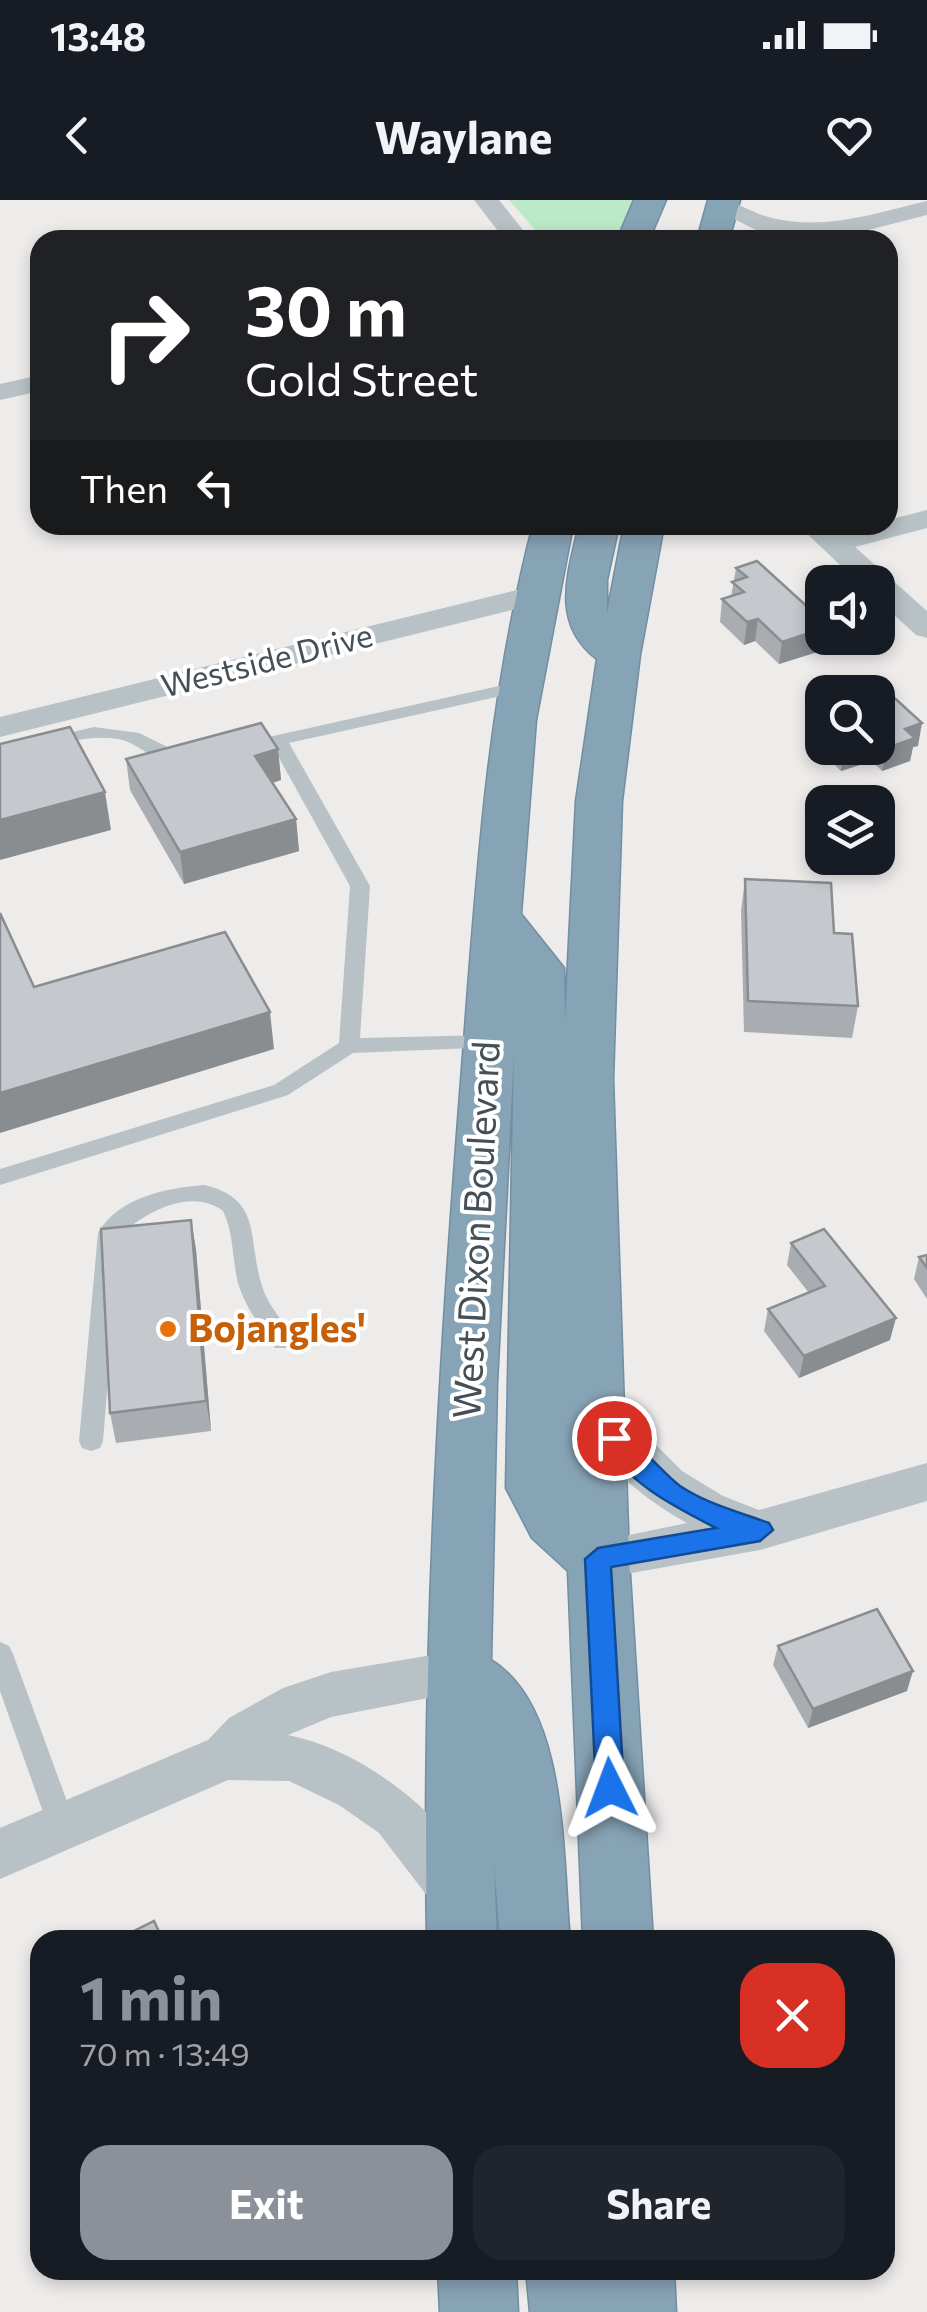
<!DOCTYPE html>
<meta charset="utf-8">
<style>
body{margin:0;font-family:Commissioner,sans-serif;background:#20242c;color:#f1f3f6;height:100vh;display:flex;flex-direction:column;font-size:38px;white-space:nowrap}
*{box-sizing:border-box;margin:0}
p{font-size:32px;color:#9ea1a6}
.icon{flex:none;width:55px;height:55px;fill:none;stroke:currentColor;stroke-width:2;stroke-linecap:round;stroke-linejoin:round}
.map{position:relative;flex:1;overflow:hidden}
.side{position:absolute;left:30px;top:1730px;width:865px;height:350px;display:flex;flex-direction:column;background:#171b24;border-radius:30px;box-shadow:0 5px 15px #0003}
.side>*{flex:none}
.guide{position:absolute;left:30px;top:30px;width:868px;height:305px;border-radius:30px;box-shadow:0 5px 15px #0003;background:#202124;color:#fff;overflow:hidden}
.buttons{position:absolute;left:805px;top:365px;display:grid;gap:20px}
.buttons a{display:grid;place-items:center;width:90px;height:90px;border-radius:20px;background:#171b24;box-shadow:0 5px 15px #0003;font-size:50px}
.pin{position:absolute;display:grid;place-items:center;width:85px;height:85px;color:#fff;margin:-42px;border:5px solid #fff;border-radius:50%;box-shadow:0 2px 10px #0007}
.me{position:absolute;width:110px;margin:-55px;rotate:357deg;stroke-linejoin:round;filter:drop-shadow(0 0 8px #0008)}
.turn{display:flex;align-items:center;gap:35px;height:210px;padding:0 50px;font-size:45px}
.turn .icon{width:130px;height:130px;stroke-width:2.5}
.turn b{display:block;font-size:70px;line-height:85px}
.then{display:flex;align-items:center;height:95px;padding:0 50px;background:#0003;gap:20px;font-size:38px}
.round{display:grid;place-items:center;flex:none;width:105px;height:105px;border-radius:30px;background:#20242c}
.overview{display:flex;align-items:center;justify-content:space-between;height:170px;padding:0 50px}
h1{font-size:60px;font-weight:700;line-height:75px;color:#8c9099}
.cta{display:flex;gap:20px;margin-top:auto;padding:20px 50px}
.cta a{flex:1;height:115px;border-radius:30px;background:#8c9099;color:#fff;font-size:40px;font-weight:700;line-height:115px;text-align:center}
.cta a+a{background:#20242c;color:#f1f3f6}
.status{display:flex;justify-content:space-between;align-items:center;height:70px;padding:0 50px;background:#171b24;direction:ltr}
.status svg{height:28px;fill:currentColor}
header{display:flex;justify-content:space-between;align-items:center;height:130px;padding:0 50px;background:#171b24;font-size:45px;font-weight:700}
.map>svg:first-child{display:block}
.green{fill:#bce9c8}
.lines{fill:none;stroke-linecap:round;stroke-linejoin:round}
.highway-casing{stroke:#728ea2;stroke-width:3}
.lane{fill:#b7c1c6;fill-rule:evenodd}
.street{fill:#b7c1c6;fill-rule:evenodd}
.highway{fill:#87a3b6;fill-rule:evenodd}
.wall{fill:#a9adb1}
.shaded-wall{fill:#8a8d90}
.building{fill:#c5c9ce;stroke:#8a8d90;stroke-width:2.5}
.route{fill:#1a73e8;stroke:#114b97;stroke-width:2.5}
.food-dot{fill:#e8710a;stroke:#fff;stroke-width:4}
.labels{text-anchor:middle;stroke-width:8;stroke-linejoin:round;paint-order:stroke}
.far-street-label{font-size:32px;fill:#455056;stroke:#fff}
.street-label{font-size:38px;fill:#455056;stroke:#fff}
.food-label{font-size:38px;font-weight:bold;fill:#c56008;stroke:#fff;text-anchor:start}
</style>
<div class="status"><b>13:48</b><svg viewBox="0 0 49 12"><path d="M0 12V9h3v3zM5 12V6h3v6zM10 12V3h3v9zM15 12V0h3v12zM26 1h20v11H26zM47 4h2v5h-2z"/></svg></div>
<header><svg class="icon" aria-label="back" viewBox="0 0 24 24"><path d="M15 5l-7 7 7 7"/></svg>Waylane<svg class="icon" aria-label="heart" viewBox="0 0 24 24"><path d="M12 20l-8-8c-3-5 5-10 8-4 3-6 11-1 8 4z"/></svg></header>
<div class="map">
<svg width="927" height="2112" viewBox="0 0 927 2112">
<rect width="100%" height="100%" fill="#eeebeb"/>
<path class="green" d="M509,0H638L621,40H544Z"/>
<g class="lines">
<defs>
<g id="highway">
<path d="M634,0H666L649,40H617Z"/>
<path d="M708,0H740L729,40H697Z"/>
<path d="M533,325H573L536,520L521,714L564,768L565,822L576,601L597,459C550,423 568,374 579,325H619L607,380V413L624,325H664L640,455L622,601L613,879L629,1359L653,1740H583L568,1371L532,1338L506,1288L514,852L497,1183L491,1460C569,1508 562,1659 570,1740H500L494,1663L497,1740H427C422,1457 438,1177 460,894C475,702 484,513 533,325Z"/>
<path d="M438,2070H516L518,2112H440Z"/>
<path d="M526,2070H674L676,2112H530Z"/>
</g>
</defs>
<use href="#highway" class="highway-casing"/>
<g class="lane">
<path d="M517,482L526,487L523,491L289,543L370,686L360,838L489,835L496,837L499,842L496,847L353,853L288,895L0,985V969L274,885L339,843L350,686L273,547L241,551V543Z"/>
<path d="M94,527L139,533L190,558C167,577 141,542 118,539C79,533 37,551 0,561V549Z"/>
<path d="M204,985C264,999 247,1040 262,1086C268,1107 285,1122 295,1141L291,1148H275C261,1127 245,1107 238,1083C232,1059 234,1033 223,1011C192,987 144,1012 120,1036L103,1241L100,1248L91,1251L82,1248L79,1241L98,1033C119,997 166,988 204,985Z"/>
<path d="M0,1442L9,1446L13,1454L76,1626L72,1635L62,1639L52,1635L48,1626L0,1491Z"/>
</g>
<g class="street">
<path d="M474,0H499L531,40H505Z"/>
<path d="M713,0C738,0 750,13 772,18C826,31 875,13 927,1V15L829,40H786L790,35L756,30L714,9Z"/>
<path d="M40,175V191L0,200V184Z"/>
<path d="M927,310V328L855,347L927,411V438L916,435L878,400V382H858L802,329L805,325H830L839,333L888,325V320Z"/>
<path d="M533,386L544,388L549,395L544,402L0,537V517Z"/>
<path d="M595,1195L611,1200L682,1271L723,1296L759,1310L927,1263V1301L760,1350L598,1379L581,1373L574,1359L581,1345L687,1323C642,1298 596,1260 572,1213L579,1200Z"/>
<path d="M456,1451L474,1457L481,1473L474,1489L331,1517L288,1535C368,1551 455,1622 487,1696L479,1714L460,1722L441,1714L379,1633L339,1605L289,1581L228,1580L0,1679V1628L208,1540L229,1518L283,1488L331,1472Z"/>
</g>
<use href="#highway" class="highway"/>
</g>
<g class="wall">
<path d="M736,368L827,449L779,464L755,441L744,445L720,422L722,399L731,397Z"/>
<path d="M878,496L918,546L913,547L910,561L882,571L872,561L841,571L809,540L812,518L822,514V548H878Z"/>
<path d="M278,549L281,580L273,583L296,619L299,651L184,684L130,590L126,559Z"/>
<path d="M745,679L834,733L858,806L852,838L744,832L741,711Z"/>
<path d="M191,1020L196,1050L211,1231L116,1243L110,1213Z"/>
<path d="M791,1043L890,1140L799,1178L764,1131L768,1109L809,1093L787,1065Z"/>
<path d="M927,1055V1099L914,1079L919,1057Z"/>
<path d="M778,1446L907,1491L808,1528L773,1465Z"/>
</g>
<g class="shaded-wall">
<path d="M758,419L755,441L744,445L747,422Z"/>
<path d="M822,429V438H828L827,449L779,464L782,442Z"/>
<path d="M922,523L918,546L913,547L910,561L882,571L887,548L905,529Z"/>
<path d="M848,548H874L872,561L841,571L845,549Z"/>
<path d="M278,549L281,580L258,587L255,556Z"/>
<path d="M105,592L111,630L0,660V620Z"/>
<path d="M296,619L299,651L184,684L180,652Z"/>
<path d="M270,812L274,849L0,933V893Z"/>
<path d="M191,1020L196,1050L211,1231L206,1201Z"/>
<path d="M896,1118L890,1140L799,1178L804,1156Z"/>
<path d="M913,1471L907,1491L808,1528L813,1509Z"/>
</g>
<g class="building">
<path d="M757,361L822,420V429L782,442L758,419L747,422L722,399L744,392L732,382L747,377L736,368Z"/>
<path d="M888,492L922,523L905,529L915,538L887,548L878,540V496Z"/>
<path d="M822,514V528L812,518Z"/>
<path d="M261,523L278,549L255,556L296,619L180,652L126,559Z"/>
<path d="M70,527L105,592L0,620V544Z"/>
<path d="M745,679L831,683L834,733L852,734L858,806L748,801Z"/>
<path d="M0,713L34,787L225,732L270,812L0,893Z"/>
<path d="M191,1020L206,1201L110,1213L101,1029Z"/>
<path d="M824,1029L896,1118L804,1156L768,1109L825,1086L791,1043Z"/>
<path d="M927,1055V1068L919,1057Z"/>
<path d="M877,1409L913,1471L813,1509L778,1446Z"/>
<path d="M154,1721L163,1740H116Z"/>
</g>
<path class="route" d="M614,1227C630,1233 662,1273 680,1286C707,1304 739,1312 769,1323L773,1330L760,1341L611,1367L624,1588L619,1597L610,1600L600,1597L596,1588L585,1359L598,1348L716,1328C673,1306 625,1282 602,1238Z"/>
<circle class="food-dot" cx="168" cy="1129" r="10"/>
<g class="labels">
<g class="far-street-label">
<text transform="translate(267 461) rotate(-14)" y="11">Westside Drive</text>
</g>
<g class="street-label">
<text transform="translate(477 1030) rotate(-87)" y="13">West Dixon Boulevard</text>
</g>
<g class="food-label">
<text x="188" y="1142">Bojangles'</text>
</g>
</g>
</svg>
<div class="buttons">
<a><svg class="icon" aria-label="sound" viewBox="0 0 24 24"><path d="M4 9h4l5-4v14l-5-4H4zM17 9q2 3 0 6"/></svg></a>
<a><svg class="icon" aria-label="search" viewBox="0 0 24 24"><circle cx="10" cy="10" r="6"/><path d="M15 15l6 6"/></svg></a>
<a><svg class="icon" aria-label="layers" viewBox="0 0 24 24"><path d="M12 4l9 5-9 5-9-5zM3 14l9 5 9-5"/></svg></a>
</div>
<div class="pin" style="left:614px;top:1238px;background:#d93025"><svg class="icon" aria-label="arrive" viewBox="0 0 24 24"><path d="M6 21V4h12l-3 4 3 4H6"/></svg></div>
<svg class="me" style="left:610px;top:1588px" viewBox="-20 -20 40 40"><path d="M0-17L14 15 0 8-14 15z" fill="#1a73e8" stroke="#fff" stroke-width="4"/></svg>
<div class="guide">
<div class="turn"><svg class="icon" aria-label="right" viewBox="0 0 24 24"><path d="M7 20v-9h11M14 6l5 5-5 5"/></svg><div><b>30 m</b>Gold Street</div></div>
<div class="then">Then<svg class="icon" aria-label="left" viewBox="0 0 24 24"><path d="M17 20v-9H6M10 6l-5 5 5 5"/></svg></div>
</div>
<section class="side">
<div class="overview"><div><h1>1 min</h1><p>70 m · 13:49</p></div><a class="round" style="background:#d93025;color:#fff"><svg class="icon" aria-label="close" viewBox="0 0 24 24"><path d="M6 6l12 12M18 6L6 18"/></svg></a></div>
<div class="cta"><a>Exit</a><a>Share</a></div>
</section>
</div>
